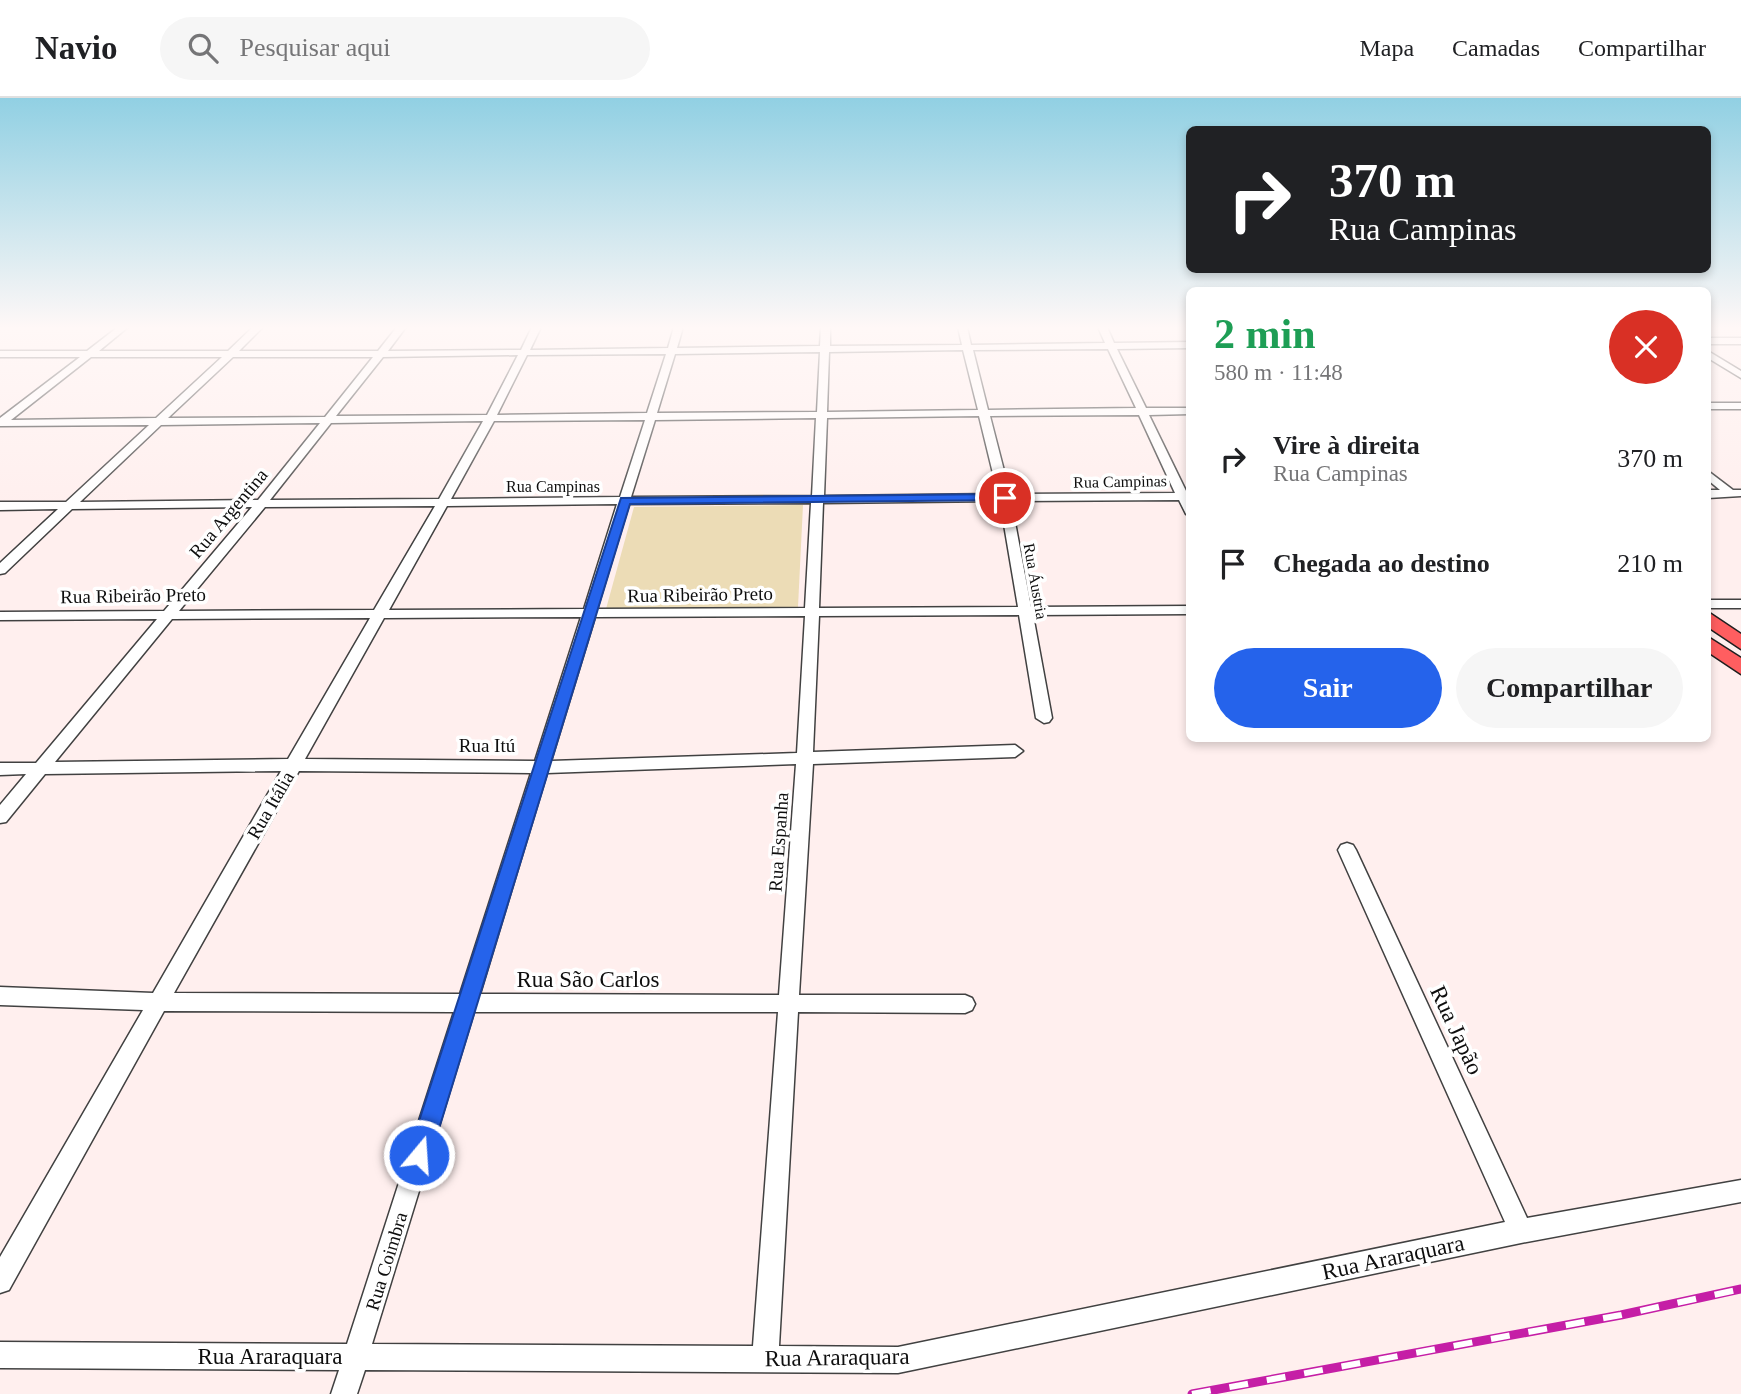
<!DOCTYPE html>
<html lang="pt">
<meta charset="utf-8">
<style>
body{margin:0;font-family:"Times New Roman",serif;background:#f6f6f6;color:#202124;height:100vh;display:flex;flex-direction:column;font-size:26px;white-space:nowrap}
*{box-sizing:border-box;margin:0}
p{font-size:23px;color:#757577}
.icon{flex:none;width:38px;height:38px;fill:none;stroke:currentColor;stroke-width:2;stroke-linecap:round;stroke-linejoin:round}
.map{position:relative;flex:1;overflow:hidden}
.sheet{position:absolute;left:1186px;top:189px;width:525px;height:455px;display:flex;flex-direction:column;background:#fff;border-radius:10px;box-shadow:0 4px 10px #0003}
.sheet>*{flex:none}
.guide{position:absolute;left:1186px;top:28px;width:525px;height:147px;border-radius:10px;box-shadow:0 4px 10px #0003;background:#202124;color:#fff;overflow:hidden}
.pin{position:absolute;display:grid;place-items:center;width:60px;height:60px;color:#fff;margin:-30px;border:4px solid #fff;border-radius:50%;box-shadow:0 2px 7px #0007}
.me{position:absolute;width:77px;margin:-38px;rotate:18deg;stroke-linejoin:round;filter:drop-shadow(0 0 5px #0008)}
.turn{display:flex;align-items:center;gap:24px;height:147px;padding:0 28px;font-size:32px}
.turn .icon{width:91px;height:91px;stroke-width:2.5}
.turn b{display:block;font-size:49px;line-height:60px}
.round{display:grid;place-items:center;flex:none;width:74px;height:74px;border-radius:37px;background:#f6f6f6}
.summary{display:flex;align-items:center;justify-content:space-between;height:119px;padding:0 28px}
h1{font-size:42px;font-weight:800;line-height:52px;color:#1e9e55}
.action{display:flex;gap:14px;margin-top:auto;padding:14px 28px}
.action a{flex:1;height:80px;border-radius:42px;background:#2563eb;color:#fff;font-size:28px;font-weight:800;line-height:80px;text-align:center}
.action a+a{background:#f6f6f6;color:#202124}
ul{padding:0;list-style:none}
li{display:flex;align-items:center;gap:21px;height:105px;padding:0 28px}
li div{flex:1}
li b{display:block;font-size:26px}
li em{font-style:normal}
header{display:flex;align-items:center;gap:42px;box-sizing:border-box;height:98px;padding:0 35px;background:#fff;border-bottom:2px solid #e0e0e0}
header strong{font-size:33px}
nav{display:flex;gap:38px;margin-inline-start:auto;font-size:24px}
.search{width:490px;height:63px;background:#f6f6f6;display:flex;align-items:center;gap:18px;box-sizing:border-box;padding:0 24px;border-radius:38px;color:#757577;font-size:26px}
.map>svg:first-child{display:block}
.green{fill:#ecdcb6}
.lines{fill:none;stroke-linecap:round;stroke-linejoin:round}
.minor-casing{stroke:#414141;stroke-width:3}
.major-casing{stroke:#1f1f1f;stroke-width:3}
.minor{fill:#fff;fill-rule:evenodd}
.major{fill:#ff5e60;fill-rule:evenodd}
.rail-casing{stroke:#c51ea6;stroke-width:9}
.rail{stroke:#fff;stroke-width:6;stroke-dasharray:19;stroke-linecap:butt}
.route{fill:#2563eb;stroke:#184099;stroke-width:2}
.labels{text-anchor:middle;stroke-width:7;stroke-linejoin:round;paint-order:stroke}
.far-street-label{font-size:16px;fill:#0e0e0e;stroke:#fff}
.street-label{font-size:19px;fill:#0e0e0e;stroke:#fff}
.near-street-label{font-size:23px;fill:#0e0e0e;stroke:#fff}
</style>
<header>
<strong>Navio</strong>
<div class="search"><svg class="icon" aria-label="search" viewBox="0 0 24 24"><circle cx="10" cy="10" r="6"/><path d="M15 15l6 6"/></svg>Pesquisar aqui</div>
<nav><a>Mapa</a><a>Camadas</a><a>Compartilhar</a></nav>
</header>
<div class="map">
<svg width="1741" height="1296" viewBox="0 0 1741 1296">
<rect width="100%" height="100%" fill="#ffefee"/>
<path class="green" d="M803,407L798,509L606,511L634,409Z"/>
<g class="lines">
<defs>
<g id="minor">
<path d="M118,229H128L99,253H228L253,229H263L239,253H378L397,229H406L388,253L521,252L532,229H541L530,252L668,250L674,229H683L677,250L820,248L821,229H830V248L962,247L958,229H967L971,247L1105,245L1098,229H1107L1114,245L1190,244V250L1117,251L1146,310H1190V316L1149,317L1187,395L1190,394V417L1186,416L1179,402L1011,403L1031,509L1190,508V516L1033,517L1052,620L1049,624L1044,625L1036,620L1019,517L819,518L813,654L1015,647L1023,653L1015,659L813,666L799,897H965L972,900L975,906L972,912L965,915L798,914L779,1248L898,1249L1505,1124L1338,752L1341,747L1347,745L1353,747L1356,752L1527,1120L1741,1082V1104L1521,1145L898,1275L365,1272L357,1296H331L339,1272L0,1270V1244L347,1246L454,914L164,913L9,1192L0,1195V1159L143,912L0,907V889L153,895L281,673L45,676L6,724L0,725V707L26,676L0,677V665H36L157,521L0,522V514L164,513L252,409L72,411L5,475L0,476V465L58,411L0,412V404H66L149,327L0,328V320L80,259H0V253H87ZM1108,251L1136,310L988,312L973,252ZM963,252L978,312L827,314L829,254ZM820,254L817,314L657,315L675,256ZM666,256L647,315L497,317L527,257ZM518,257L487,317L336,318L383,259ZM91,259H222L156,320L11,322ZM233,259H373L325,319L168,320ZM1139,317L1175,395L1010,396L990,318ZM979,318L998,396L824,398L827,320ZM816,320L812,398L631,399L655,322ZM645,322L620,399L451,401L494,323ZM483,323L439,401L270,402L331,325ZM320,325L258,402L80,404L161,327ZM1000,403L1018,509L819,510L823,405ZM811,405L805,510L597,511L629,406ZM617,406L584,511L389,512L447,408ZM435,408L374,512L179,513L265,409ZM805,518L797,655L551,663L595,519ZM581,519L535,663L305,661L384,520ZM370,520L288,661L55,664L172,521ZM796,666L779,897L480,896L547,675ZM299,673L531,675L460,896L174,895ZM474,914H778L753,1248L372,1246Z"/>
<rect x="1708" y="240" width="33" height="6"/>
<path d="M1708,253L1741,273V280L1708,260Z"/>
<rect x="1708" y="305" width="33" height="6"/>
<path d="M1708,373L1733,392H1741V398L1708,400V392H1720L1708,382Z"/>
<rect x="1708" y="502" width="33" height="8"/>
</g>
<g id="major">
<path d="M1708,514L1741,536V551L1708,529Z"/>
<path d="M1708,539L1741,560V576L1708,554Z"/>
</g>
</defs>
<use href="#minor" class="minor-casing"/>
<use href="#major" class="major-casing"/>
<use href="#minor" class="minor"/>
<use href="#major" class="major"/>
<defs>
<path id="rail" d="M1192,1296L1621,1217L1741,1191"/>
</defs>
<use href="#rail" class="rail-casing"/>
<use href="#rail" class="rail"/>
</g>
<linearGradient id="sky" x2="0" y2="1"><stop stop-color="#91d0e3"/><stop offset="0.56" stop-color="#fff8f7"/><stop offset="1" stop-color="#fff8f7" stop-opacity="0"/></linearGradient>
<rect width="1741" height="411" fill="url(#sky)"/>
<path class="route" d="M1005,396L1009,397V402L630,406L431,1057L427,1065L419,1068L411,1065L408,1057L621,400Z"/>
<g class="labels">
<g class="far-street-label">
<text transform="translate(1120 383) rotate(-1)" y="6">Rua Campinas</text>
<text x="553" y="394">Rua Campinas</text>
<text transform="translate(1036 483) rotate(80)" y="6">Rua Áustria</text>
</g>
<g class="street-label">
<text transform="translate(228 415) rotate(-50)" y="7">Rua Argentina</text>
<text transform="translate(700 496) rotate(-1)" y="7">Rua Ribeirão Preto</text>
<text transform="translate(133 497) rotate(-1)" y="7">Rua Ribeirão Preto</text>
<text x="487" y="654">Rua Itú</text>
<text transform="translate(270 707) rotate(-60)" y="7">Rua Itália</text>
<text transform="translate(778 744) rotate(-86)" y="7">Rua Espanha</text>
<text transform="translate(386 1163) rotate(-73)" y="7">Rua Coimbra</text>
</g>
<g class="near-street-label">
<text x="588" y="889">Rua São Carlos</text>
<text transform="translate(1457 932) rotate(65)" y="8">Rua Japão</text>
<text transform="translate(1393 1159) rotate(-12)" y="8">Rua Araraquara</text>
<text x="270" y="1266">Rua Araraquara</text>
<text transform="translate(837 1259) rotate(-1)" y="8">Rua Araraquara</text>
</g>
</g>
</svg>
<div class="pin" style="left:1005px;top:400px;background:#d93025"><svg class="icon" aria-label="arrive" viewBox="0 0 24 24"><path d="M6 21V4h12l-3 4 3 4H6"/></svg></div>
<svg class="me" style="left:419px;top:1057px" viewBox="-20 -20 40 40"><circle r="17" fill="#2563eb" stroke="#fff" stroke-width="3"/><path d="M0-11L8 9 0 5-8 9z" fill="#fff"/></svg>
<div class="guide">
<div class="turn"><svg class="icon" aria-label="right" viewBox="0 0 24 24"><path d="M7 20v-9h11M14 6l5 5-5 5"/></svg><div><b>370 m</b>Rua Campinas</div></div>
</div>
<section class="sheet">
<div class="summary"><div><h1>2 min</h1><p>580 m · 11:48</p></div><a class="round" style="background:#d93025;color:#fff"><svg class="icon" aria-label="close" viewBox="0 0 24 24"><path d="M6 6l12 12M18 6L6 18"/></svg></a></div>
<ul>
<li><svg class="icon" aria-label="right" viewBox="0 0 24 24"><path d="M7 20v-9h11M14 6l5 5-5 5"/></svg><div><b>Vire à direita</b><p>Rua Campinas</p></div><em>370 m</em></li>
<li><svg class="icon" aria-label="arrive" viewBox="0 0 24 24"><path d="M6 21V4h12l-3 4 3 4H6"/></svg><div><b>Chegada ao destino</b></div><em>210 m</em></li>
</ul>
<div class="action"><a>Sair</a><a>Compartilhar</a></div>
</section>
</div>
